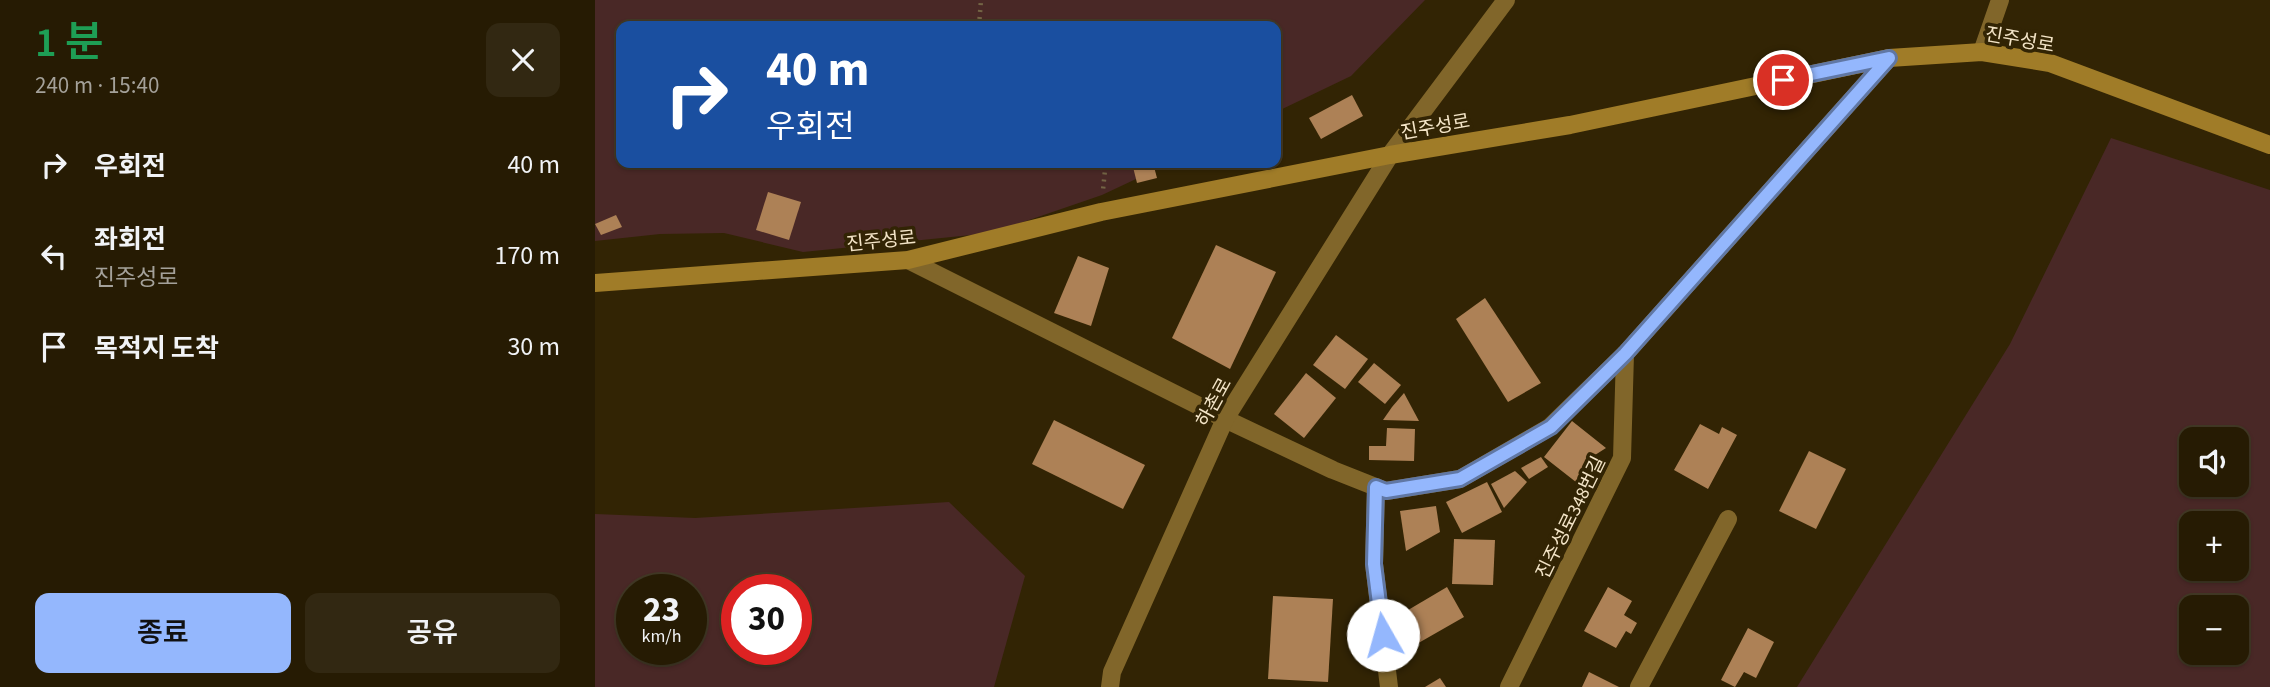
<!DOCTYPE html>
<html lang="ko">
<meta charset="utf-8">
<style>
body{margin:0;font-family:"Source Sans 3","Noto Sans KR",sans-serif;background:#322812;color:#f1f3f6;height:100vh;display:flex;flex-direction:column;font-size:26px;white-space:nowrap}
*{box-sizing:border-box;margin:0}
p{font-size:23px;color:#a4a19a}
.icon{flex:none;width:38px;height:38px;fill:none;stroke:currentColor;stroke-width:2;stroke-linecap:round;stroke-linejoin:round}
.map{position:relative;flex:1;overflow:hidden}
.sheet{display:flex;flex-direction:column;background:#261b03;width:595px}
.sheet>*{flex:none}
.hud{position:absolute;left:21px;top:21px;width:665px;height:147px;border-radius:14px;box-shadow:0 2px 5px #0004,0 0 0 2px #423925;background:#1a4fa0;color:#fff;overflow:hidden}
.tools{position:absolute;left:1584px;top:427px;display:grid;gap:14px}
.tools a{display:grid;place-items:center;width:70px;height:70px;border-radius:14px;background:#261b03;box-shadow:0 2px 5px #0004,0 0 0 2px #423925;font-size:35px}
.speed{position:absolute;left:21px;top:574px;display:flex;gap:14px;font-size:35px;font-weight:700;text-align:center}
.speed>*{display:grid;place-content:center;width:91px;height:91px;border-radius:50%;background:#261b03;box-shadow:0 2px 5px #0004,0 0 0 2px #423925;line-height:1}
.speed small{font-size:18px;font-weight:400}
.speed .limit{border:10px solid #d22;background:#fff;color:#111}
.pin{position:absolute;display:grid;place-items:center;width:60px;height:60px;color:#fff;margin:-30px;border:4px solid #fff;border-radius:50%;box-shadow:0 2px 7px #0007}
.me{position:absolute;width:77px;margin:-38px;rotate:353deg;stroke-linejoin:round;filter:drop-shadow(0 0 5px #0008)}
.turn{display:flex;align-items:center;gap:24px;height:147px;padding:0 35px;font-size:32px}
.turn .icon{width:91px;height:91px;stroke-width:2.5}
.turn b{display:block;font-size:49px;line-height:60px}
.round{display:grid;place-items:center;flex:none;width:74px;height:74px;border-radius:14px;background:#322812}
.summary{display:flex;align-items:center;justify-content:space-between;height:119px;padding:0 35px}
h1{font-size:42px;font-weight:600;line-height:52px;color:#1e9e55}
.action{display:flex;gap:14px;margin-top:auto;padding:14px 35px}
.action a{flex:1;height:80px;border-radius:14px;background:#94b7fd;color:#111;font-size:28px;font-weight:600;line-height:80px;text-align:center}
.action a+a{background:#322812;color:#f1f3f6}
ul{padding:0;list-style:none}
li{display:flex;align-items:center;gap:21px;height:91px;padding:0 35px}
li div{flex:1}
li b{display:block;font-size:26px}
li em{font-style:normal}
main{display:flex;flex:1;min-height:0}
.map>svg:first-child{display:block}
.green{fill:#492826;fill-rule:evenodd}
.building{fill:#ad8156}
.lines{fill:none;stroke-linecap:round;stroke-linejoin:round}
.path{stroke:#736445;stroke-width:4.5;stroke-dasharray:2 5;stroke-linecap:butt}
.minor{stroke:#81662a;stroke-width:18}
.tertiary{stroke:#81662a;stroke-width:18}
.secondary{stroke:#a07c28;stroke-width:18}
.route-casing{stroke:#6077a4;stroke-width:18}
.route{stroke:#94b7fd;stroke-width:12}
.labels{text-anchor:middle;stroke-width:7;stroke-linejoin:round;paint-order:stroke}
.street-label{font-size:19px;fill:#f4e5c8;stroke:#322404}
</style>
<main>
<section class="sheet">
<div class="summary"><div><h1>1 분</h1><p>240 m · 15:40</p></div><a class="round"><svg class="icon" aria-label="close" viewBox="0 0 24 24"><path d="M6 6l12 12M18 6L6 18"/></svg></a></div>
<ul>
<li><svg class="icon" aria-label="right" viewBox="0 0 24 24"><path d="M7 20v-9h11M14 6l5 5-5 5"/></svg><div><b>우회전</b></div><em>40 m</em></li>
<li><svg class="icon" aria-label="left" viewBox="0 0 24 24"><path d="M17 20v-9H6M10 6l-5 5 5 5"/></svg><div><b>좌회전</b><p>진주성로</p></div><em>170 m</em></li>
<li><svg class="icon" aria-label="arrive" viewBox="0 0 24 24"><path d="M6 21V4h12l-3 4 3 4H6"/></svg><div><b>목적지 도착</b></div><em>30 m</em></li>
</ul>
<div class="action"><a>종료</a><a>공유</a></div>
</section>
<div class="map">
<svg width="1675" height="687" viewBox="0 0 1675 687">
<rect width="100%" height="100%" fill="#322404"/>
<g class="green">
<path d="M0,0H830L756,76L681,112V26H26V163H575L507,195L396,233L208,252L129,233L65,234L0,241Z"/>
<path d="M1516,138L1675,190V687H1202L1415,344ZM1596,439H1642V485H1596ZM1596,523H1642V569H1596ZM1596,607H1642V653H1596Z"/>
<path d="M354,502L430,576L399,687H0V514L100,518ZM37,590H96V649H37ZM142,590H201V649H142Z"/>
</g>
<g class="building">
<path d="M757,95L768,116L726,139L714,118Z"/>
<path d="M537,163H558L562,178L542,183Z"/>
<path d="M173,192L206,202L194,240L161,230Z"/>
<path d="M21,215L27,227L6,235L0,224Z"/>
<path d="M621,245L681,272L635,369L577,338Z"/>
<path d="M483,256L514,268L496,326L459,313Z"/>
<path d="M890,298L946,383L913,402L861,319Z"/>
<path d="M741,335L773,359L750,389L718,365Z"/>
<path d="M779,363L806,385L790,404L763,382Z"/>
<path d="M711,373L741,398L709,438L679,414Z"/>
<path d="M809,393L824,421L788,420L797,407Z"/>
<path d="M459,420L550,465L528,509L437,464Z"/>
<path d="M977,421L1011,448L1000,455L1007,460L986,486L949,457Z"/>
<path d="M1105,424L1124,434L1127,427L1142,435L1113,489L1079,470Z"/>
<path d="M792,428L820,429L819,461L774,460V446H791Z"/>
<path d="M1214,451L1251,469L1221,529L1184,511Z"/>
<path d="M946,457L953,467L934,479L926,468Z"/>
<path d="M920,471L932,482L909,508L896,484Z"/>
<path d="M892,482L907,512L867,533L851,502Z"/>
<path d="M841,506L845,532L811,551L805,511Z"/>
<path d="M859,539L900,540L898,585L857,584Z"/>
<path d="M852,587L869,617L820,645L803,616Z"/>
<path d="M1013,587L1037,601L1029,615L1042,623L1036,634L1031,631L1021,648L989,631Z"/>
<path d="M678,596L738,599L733,682L673,679Z"/>
<path d="M1153,628L1179,642L1161,678L1149,672L1140,687L1126,680Z"/>
<path d="M994,672L1024,687H987Z"/>
<path d="M845,678L851,687H830Z"/>
</g>
<g class="lines">
<g class="path">
<path d="M384,26L386,0"/>
<path d="M501,163L510,170L508,190"/>
</g>
<g class="minor">
<path d="M1387,52L1405,0"/>
<path d="M313,260L630,419L738,470L791,491L865,479L955,427L1030,354L1294,58"/>
<path d="M781,487L779,564L794,687"/>
<path d="M914,687L1027,458L1030,354"/>
<path d="M1044,687L1133,519"/>
</g>
<path class="tertiary" d="M515,687L517,672L630,419L795,155L911,0"/>
<path class="secondary" d="M0,283L313,260L506,212L795,155L975,125L1294,58L1387,52L1455,63L1675,145"/>
</g>
<g class="lines">
<defs>
<path id="route" d="M788,635L779,564L781,487L791,491L865,479L956,427L1030,354L1294,58L1188,80"/>
</defs>
<use href="#route" class="route-casing"/>
<use href="#route" class="route"/>
</g>
<g class="labels">
<g class="street-label">
<text transform="translate(1425 39) rotate(10)" y="7">진주성로</text>
<text transform="translate(840 126) rotate(-10)" y="7">진주성로</text>
<text transform="translate(286 240) rotate(-6)" y="7">진주성로</text>
<text transform="translate(618 402) rotate(-61)" y="7">하촌로</text>
<text transform="translate(975 517) rotate(-64)" y="7">진주성로348번길</text>
</g>
</g>
</svg>
<div class="tools">
<a><svg class="icon" aria-label="sound" viewBox="0 0 24 24"><path d="M4 9h4l5-4v14l-5-4H4zM17 9q2 3 0 6"/></svg></a>
<a>+</a>
<a>−</a>
</div>
<div class="speed"><div>23<small>km/h</small></div><div class="limit">30</div></div>
<div class="pin" style="left:1188px;top:80px;background:#d93025"><svg class="icon" aria-label="arrive" viewBox="0 0 24 24"><path d="M6 21V4h12l-3 4 3 4H6"/></svg></div>
<svg class="me" style="left:788px;top:635px" viewBox="-20 -20 40 40"><circle r="19" fill="#fff"/><path d="M0-13L10 11 0 6-10 11z" fill="#94b7fd"/></svg>
<div class="hud">
<div class="turn"><svg class="icon" aria-label="right" viewBox="0 0 24 24"><path d="M7 20v-9h11M14 6l5 5-5 5"/></svg><div><b>40 m</b>우회전</div></div>
</div>
</div>
</main>
